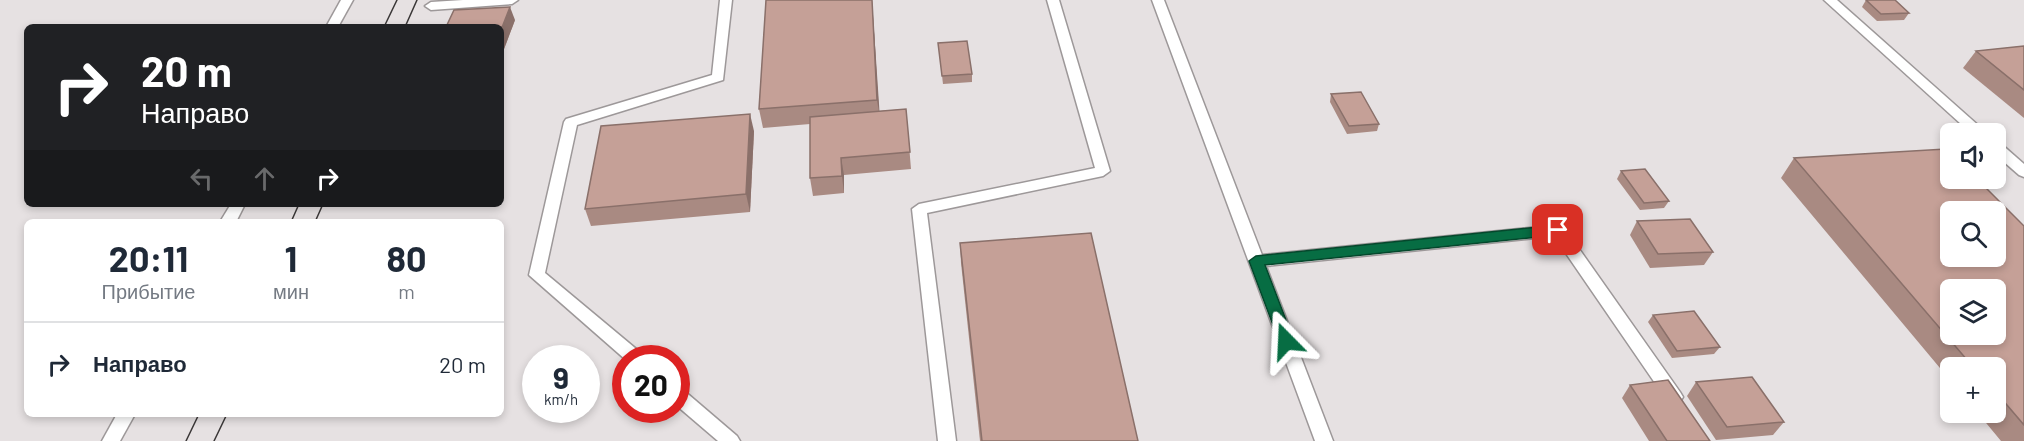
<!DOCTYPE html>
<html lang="ru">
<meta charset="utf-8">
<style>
body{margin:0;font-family:Barlow,sans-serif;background:#f2f2f3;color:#1f2937;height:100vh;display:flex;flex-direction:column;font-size:22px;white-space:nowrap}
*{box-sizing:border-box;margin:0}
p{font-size:20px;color:#747a83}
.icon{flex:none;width:33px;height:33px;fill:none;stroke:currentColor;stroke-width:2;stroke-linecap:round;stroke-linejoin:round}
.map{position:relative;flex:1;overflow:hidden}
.panel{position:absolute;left:24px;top:219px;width:480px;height:198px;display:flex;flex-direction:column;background:#fff;border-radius:9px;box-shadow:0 3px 9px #0003}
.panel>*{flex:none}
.guide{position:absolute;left:24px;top:24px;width:480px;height:183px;border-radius:9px;box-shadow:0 3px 9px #0003;background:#202124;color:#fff;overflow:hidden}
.fabs{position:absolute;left:1940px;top:123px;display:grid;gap:12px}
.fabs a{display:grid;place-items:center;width:66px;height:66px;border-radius:9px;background:#fff;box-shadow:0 3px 9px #0003;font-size:30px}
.speed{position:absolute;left:522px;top:345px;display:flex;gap:12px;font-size:30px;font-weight:700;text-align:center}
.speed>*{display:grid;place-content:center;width:78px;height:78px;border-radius:50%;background:#fff;box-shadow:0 3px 9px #0003;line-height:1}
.speed small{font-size:15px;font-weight:400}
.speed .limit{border:9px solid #d22;background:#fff;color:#111}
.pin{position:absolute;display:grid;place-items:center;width:51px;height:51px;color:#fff;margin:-26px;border-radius:12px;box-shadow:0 3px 9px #0006}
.me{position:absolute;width:66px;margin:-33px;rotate:339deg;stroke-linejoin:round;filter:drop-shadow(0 0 4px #0008)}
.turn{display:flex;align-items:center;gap:21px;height:126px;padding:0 18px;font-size:27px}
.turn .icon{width:78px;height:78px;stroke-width:2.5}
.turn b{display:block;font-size:42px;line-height:51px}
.lanes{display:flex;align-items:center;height:57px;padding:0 18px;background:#0003;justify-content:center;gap:30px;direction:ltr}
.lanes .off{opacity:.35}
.eta{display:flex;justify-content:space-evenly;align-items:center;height:102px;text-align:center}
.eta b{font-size:36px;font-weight:700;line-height:42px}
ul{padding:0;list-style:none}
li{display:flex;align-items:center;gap:18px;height:84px;padding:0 18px;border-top:2px solid #e0e1e3}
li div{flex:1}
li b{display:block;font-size:22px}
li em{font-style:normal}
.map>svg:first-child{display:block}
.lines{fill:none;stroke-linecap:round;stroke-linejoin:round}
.service-casing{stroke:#9d9899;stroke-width:3}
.service{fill:#fff;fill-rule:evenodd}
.tram{stroke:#3a3737;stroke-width:1.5}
.wall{fill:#a98a82}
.shaded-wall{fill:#8a706a}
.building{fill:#c5a097;stroke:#8a706a;stroke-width:1.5;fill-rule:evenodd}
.route{fill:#076d43;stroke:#05472c;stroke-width:1.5}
</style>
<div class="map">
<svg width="2024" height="441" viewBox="0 0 2024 441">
<rect width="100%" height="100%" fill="#e6e1e2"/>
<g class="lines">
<defs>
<g id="service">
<path d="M341,0H353L338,27H326Z"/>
<path d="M463,0H518L512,4L431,10L425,6L431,2Z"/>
<path d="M720,0H732L723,80L577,125L545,273L641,353L643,358L626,360L529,275L564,122L566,119L712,75Z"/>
<path d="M1047,0H1059L1110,171L1103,176L927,213L956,441H938L912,209L919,204L1095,168Z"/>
<path d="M1152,0H1164L1262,255L1558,225L1563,226L1680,392L1683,397L1680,402L1674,404L1668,402L1554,236L1266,266L1333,441H1315Z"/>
<path d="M1824,0H1837L1988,134H1972Z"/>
<path d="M1995,141L2000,143L2024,164V177L2019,175L1995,154Z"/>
<path d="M231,204H245L236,222H220Z"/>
<path d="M676,387L682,389L737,436L740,441H718L676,405Z"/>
<path d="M117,414H135L120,441H102Z"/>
</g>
</defs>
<use href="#service" class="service-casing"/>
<use href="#service" class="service"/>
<g class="tram">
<path d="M384,27L397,0"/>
<path d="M405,27L417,0"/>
<path d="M291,222L299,204"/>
<path d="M315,222L323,204"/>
<path d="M186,441L199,414"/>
<path d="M214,441L227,414"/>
</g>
</g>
<g class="wall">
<path d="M766,0H872L879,111L906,109L911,169L844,175V193L813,196L810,178V124L763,128L759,109Z"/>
<path d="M1866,0L1909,13L1904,20L1877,21L1862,7Z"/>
<path d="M515,20L504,49H501V27Z"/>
<path d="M2024,46V118L1963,68L1976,51Z"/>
<path d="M939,50L972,74V82L943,84Z"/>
<path d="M1331,94L1379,124L1377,131L1347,134L1330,102Z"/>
<path d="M754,131L750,212L591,226L585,209Z"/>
<path d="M1794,158L2024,226V441H2001L1977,412H1995V368H1950V380L1781,178Z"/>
<path d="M1621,171L1669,201L1664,208L1640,210L1617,179Z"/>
<path d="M1637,221L1713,252L1704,265L1650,268L1630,235Z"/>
<path d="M960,243L1138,441H980L961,263Z"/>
<path d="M1653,315L1720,347L1714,354L1672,358L1648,322Z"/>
<path d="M1696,382L1784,422L1773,435L1716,440L1687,396Z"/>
<path d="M1630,385L1710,441H1649L1622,398Z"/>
</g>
<g class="shaded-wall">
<path d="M872,0L880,119L877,100Z"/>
<path d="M510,7L515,20L504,49L501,40V30Z"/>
<path d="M750,114L754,131L750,212L746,194Z"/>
<path d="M841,158L844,175V193L842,176Z"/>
</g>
<g class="building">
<path d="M766,0H872L877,100L759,109Z"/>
<path d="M1866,0H1895L1909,13L1881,14Z"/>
<path d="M510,7L501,30V27H446L454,10Z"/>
<path d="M967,41L972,74L942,76L938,43Z"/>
<path d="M2024,46V90L1976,51Z"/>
<path d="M1361,92L1379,124L1349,126L1331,94Z"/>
<path d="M906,109L910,152L841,158L842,176L810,178V117Z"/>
<path d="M750,114L746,194L585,209L601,126Z"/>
<path d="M1946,149L1950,153V178H1976L2024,226V425L1995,391V368H1974L1794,158ZM1950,212H1995V256H1950ZM1950,290H1995V334H1950Z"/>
<path d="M1645,169L1669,201L1644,203L1621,171Z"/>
<path d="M1690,219L1713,252L1658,254L1637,221Z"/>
<path d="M1091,233L1138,441H982L960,243Z"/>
<path d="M1694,311L1720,347L1677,351L1653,315Z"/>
<path d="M1752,377L1784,422L1727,427L1696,382Z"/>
<path d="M1668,380L1710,441H1667L1630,385Z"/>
</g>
<path class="route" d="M1558,225L1565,230L1558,235L1265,265L1294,341L1291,345H1281L1279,341L1249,261L1256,256Z"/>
</svg>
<div class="fabs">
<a><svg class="icon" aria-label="sound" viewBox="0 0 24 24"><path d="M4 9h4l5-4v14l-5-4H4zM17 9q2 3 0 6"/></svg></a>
<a><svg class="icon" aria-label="search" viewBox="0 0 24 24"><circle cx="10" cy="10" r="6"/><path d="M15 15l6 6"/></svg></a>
<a><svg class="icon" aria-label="layers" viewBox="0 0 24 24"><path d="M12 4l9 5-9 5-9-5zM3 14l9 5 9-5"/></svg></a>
<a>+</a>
</div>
<div class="speed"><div>9<small>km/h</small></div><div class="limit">20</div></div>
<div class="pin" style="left:1558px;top:230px;background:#d93025"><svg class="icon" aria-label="arrive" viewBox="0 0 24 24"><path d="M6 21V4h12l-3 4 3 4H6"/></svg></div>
<svg class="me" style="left:1286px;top:341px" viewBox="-20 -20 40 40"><path d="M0-17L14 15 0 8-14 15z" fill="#076d43" stroke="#fff" stroke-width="4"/></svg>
<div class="guide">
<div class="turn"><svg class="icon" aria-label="right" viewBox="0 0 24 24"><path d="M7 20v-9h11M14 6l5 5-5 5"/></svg><div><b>20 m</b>Направо</div></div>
<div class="lanes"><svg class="icon off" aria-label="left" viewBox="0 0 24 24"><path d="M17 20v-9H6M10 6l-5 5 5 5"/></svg><svg class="icon off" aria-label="ahead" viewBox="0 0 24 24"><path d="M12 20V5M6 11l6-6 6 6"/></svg><svg class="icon" aria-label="right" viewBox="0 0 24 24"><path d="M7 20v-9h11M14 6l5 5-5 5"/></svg></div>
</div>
<section class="panel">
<div class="eta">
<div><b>20:11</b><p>Прибытие</p></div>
<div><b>1</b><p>мин</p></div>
<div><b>80</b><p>m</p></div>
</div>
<ul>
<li><svg class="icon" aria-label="right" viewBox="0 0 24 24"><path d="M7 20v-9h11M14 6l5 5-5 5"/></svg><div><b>Направо</b></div><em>20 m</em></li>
</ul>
</section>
</div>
